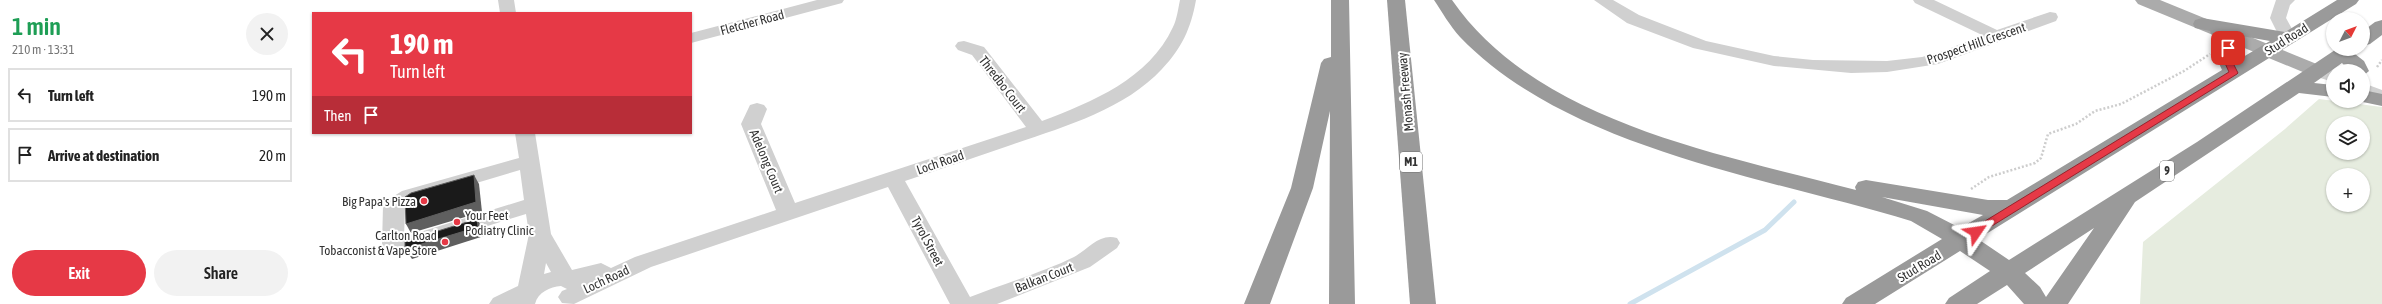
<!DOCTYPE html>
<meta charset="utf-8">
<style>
body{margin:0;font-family:"Asap Condensed",sans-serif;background:#f2f2f2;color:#222;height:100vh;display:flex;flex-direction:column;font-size:15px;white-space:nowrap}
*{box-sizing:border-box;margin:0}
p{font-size:13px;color:#767676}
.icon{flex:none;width:22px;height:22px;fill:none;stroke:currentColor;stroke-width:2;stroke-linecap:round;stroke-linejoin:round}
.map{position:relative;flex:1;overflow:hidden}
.side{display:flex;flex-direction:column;background:#fff;width:300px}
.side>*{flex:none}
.hud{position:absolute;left:12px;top:12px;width:380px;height:122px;border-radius:0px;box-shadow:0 1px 3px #0004;background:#e63946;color:#fff;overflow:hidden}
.needle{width:26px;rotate:48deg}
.fabs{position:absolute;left:2026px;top:12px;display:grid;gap:8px}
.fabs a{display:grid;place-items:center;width:44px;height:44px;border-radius:50%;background:#fff;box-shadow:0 1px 3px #0004;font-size:20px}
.pin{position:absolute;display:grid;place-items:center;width:34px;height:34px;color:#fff;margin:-17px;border-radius:8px;box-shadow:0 2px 6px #0006}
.me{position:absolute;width:44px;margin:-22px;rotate:58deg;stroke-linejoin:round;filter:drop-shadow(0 0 3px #0008)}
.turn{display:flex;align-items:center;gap:14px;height:84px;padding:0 12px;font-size:18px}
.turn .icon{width:52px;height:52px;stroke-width:2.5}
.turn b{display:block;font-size:28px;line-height:34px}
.then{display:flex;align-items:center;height:38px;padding:0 12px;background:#0003;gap:8px;font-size:15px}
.round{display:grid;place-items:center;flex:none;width:42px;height:42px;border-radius:21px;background:#f2f2f2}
.headline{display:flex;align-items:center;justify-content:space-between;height:68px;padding:0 12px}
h1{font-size:24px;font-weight:600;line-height:30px;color:#1e9e55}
.primary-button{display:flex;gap:8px;margin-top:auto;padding:8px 12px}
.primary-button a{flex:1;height:46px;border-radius:24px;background:#e63946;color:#fff;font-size:16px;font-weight:600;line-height:46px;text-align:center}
.primary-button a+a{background:#f2f2f2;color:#222}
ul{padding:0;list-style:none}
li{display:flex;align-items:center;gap:12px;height:54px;margin:0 8px 6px;padding:0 4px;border:2px solid #e0e0e0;border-radius:0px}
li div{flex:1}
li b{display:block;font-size:15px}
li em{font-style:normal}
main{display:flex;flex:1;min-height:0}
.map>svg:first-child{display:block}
.green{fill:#e6ecdf;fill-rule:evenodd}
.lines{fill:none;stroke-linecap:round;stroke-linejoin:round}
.stream{stroke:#cfe2ee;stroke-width:5}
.path{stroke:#cdcdcd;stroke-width:2.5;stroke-dasharray:2 2;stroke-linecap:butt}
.minor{fill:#d0d0d0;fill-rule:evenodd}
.major{fill:#ababab;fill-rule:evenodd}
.highway{fill:#9a9a9a;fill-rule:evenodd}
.shaded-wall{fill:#5f5f5f}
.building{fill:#1a1a1a;stroke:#5f5f5f}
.route{fill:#e63946;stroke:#96252e}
.poi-dot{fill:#e63946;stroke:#fff;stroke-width:1.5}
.labels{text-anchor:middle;stroke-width:4;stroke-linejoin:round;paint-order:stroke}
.shield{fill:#fff;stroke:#707070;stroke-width:1}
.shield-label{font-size:12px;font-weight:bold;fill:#333}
.street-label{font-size:13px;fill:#333;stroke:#fff}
.poi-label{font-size:13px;fill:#333;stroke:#fff;text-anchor:end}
</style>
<main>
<section class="side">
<div class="headline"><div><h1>1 min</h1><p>210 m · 13:31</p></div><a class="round"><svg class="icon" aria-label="close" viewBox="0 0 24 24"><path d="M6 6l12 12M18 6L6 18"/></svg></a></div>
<ul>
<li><svg class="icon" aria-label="left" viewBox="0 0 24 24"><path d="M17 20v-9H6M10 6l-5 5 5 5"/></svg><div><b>Turn left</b></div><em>190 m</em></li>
<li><svg class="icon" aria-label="arrive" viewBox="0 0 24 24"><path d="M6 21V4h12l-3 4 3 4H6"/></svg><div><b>Arrive at destination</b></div><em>20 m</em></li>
</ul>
<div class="primary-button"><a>Exit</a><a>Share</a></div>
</section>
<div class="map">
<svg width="2082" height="304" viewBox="0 0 2082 304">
<rect width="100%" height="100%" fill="#fff"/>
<path class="green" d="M2019,99L2082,107V304H1840L1843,242L1985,129ZM2033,123H2063V153H2033ZM2033,175H2063V205H2033Z"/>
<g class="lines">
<path class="stream" d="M1330,304L1465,230L1494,202"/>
<g class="path">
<path d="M2077,67L2082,60"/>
<path d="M1671,189L1689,177L1735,163L1741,158L1748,134L1776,124L1795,111L1821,104L1884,71L1910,54"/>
</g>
<g class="minor">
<path d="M198,0H214L216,13H200Z"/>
<path d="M517,0H544L542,3L391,43V33Z"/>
<path d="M880,0H896C891,28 882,48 862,69C824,110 763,127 711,145C676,157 641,169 605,181L670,297C702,284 744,272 774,257C789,249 799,233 817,238L820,243L817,248L790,267L697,304H650L588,187L351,267L274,304L262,303L258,297L262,291L267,289L261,286C250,287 238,292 235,304H189L193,298L218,286L229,234L226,214L104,252L85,250L82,245L83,206L86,201L102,191L219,158L215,133H235L251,234L272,270L301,263L311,268L335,257L476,210L441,124L450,105L457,103L464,105L467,109L461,124L495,203L726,127L672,55L658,50L655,46L658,42L664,41L684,47L742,121C792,102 849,79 873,27C877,19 878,9 880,0ZM220,170L224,200L104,237L105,209L116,201ZM246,263L251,272L244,274Z"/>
<path d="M1294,0H1313L1339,15L1406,41L1474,56L1513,60L1587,61L1622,57L1644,51L1682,35L1615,3L1613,0H1634L1697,30L1750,12L1756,13L1758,17L1756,21L1638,64L1587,72L1551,73L1474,66L1393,48L1327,23Z"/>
<path d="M1976,0H1995L1990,5L1986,18L1997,38L1994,42H1982L1970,18Z"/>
<path d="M2017,66L2034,71L2033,82L2011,75L2008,71L2011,67Z"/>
<path d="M2063,83L2082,90V103L2063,96Z"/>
</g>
<path class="major" d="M1835,0H1860L2024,67L2027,71L2024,75L2017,77L2010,75L1838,4Z"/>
<g class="highway">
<path d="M1031,0H1049L1055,304H1029L1030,111L1013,188L970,304H944L991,188L1021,63L1024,59L1031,57Z"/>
<path d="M1087,0H1105L1136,304H1110Z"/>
<path d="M1134,0H1152C1237,123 1421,154 1556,190L1555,187L1558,182L1566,180L1688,200H1707L1922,70L1918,61V48L1910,31L1895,28L1893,24L1895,20L1902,18L1985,32L2037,0H2059L2056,4L1678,239L1709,260L1897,142L2035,50L2060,49L2055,54L2064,61L2069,71L2063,76V71H2049L2042,63L2014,83L2033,85V97L1999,93L1835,202L1768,304H1724L1707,285L1677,304H1645L1649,298L1690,271L1660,251L1575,304H1542L1546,298L1642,239L1611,221C1466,177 1268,149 1160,37C1150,26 1142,12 1134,0ZM1930,34L1970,41L1938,60V48ZM1582,197L1683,215L1660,228L1627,211ZM1794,228L1746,297L1740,287L1725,273Z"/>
<path d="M2082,20V35L2070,44L2063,46V31L2075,22Z"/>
<path d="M2063,90L2082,94V106L2058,101H2063Z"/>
</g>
</g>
<g class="shaded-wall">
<path d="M174,175L179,184L182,212L111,233L106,224Z"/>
<path d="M177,219L183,229L184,236L112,259L105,249Z"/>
</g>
<g class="building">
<path d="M174,175L176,202L106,224L105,197L111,193Z"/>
<path d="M177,219L178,227L105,249V241Z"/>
</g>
<path class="route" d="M1925,46L1932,48V61L1938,73L1937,74L1679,234H1672V229L1929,72L1924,61Z"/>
<g class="poi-dot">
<circle cx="124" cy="201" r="4"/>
<circle cx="157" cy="222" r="4"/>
<circle cx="145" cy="242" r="4"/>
</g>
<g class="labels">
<g class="shield">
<rect x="1100" y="152" width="22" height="20" rx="3"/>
<rect x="1860" y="161" width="14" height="20" rx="3"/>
</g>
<g class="shield-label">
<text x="1111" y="166">M1</text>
<text x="1867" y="175">9</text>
</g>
<g class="street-label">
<text transform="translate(452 22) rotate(-15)" y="5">Fletcher Road</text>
<text transform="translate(1986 39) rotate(-32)" y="5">Stud Road</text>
<text transform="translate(1676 43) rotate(-19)" y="5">Prospect Hill Crescent</text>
<text transform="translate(703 84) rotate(52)" y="5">Thredbo Court</text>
<text transform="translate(1105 92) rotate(-95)" y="5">Monash Freeway</text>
<text transform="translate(467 161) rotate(67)" y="5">Adelong Court</text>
<text transform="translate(640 162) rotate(-19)" y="5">Loch Road</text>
<text transform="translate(628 241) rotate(62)" y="5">Tyrol Street</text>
<text transform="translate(1619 266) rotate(-31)" y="5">Stud Road</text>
<text transform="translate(744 277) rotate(-21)" y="5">Balkan Court</text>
<text transform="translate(306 279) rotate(-25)" y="5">Loch Road</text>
</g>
<g class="poi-label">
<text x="116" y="206">Big Papa's Pizza</text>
<text x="165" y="220" text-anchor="start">Your Feet<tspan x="165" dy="15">Podiatry Clinic</tspan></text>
<text x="137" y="240">Carlton Road<tspan x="137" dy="15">Tobacconist &amp; Vape Store</tspan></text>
</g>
</g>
</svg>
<div class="fabs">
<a><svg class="needle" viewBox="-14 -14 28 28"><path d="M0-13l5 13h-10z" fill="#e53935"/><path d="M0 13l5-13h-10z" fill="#767676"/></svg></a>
<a><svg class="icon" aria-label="sound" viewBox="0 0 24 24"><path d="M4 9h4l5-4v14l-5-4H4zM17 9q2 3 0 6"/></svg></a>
<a><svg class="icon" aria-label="layers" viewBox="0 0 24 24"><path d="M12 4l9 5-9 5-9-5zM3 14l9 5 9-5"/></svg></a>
<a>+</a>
</div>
<div class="pin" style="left:1928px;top:48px;background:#d93025"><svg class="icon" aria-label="arrive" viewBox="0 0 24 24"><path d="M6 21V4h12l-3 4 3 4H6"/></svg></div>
<svg class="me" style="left:1676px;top:232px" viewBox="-20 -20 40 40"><path d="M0-17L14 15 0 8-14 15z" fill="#e63946" stroke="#fff" stroke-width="4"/></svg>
<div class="hud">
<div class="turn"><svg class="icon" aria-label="left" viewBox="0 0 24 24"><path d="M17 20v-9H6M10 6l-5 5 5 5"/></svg><div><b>190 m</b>Turn left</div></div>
<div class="then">Then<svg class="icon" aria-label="arrive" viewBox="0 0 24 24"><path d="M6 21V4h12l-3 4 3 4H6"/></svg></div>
</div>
</div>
</main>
